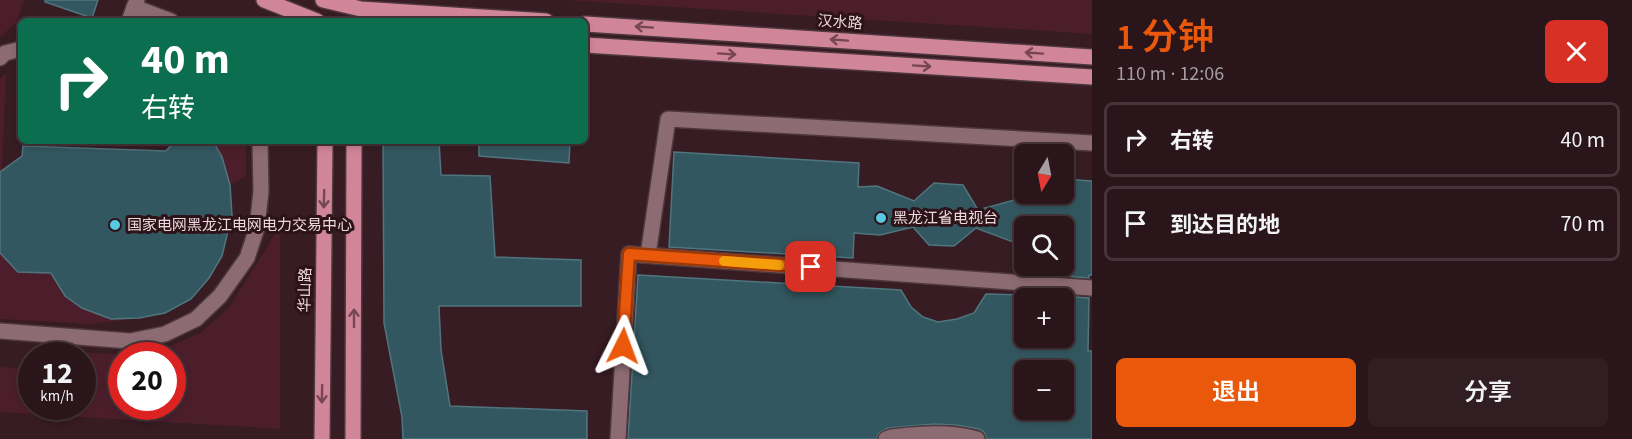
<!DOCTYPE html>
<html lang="zh">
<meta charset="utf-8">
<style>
body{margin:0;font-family:"Source Sans 3","Noto Sans SC",sans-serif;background:#311e23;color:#f1f3f6;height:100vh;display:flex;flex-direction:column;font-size:22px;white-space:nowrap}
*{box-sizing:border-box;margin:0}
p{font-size:20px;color:#a59fa2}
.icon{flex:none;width:33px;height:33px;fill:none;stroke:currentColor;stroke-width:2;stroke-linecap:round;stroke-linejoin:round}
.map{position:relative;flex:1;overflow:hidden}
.drawer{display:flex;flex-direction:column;background:#29151a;width:540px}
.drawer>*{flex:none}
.guide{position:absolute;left:18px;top:18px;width:570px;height:126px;border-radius:9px;box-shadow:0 3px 9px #0003,0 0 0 2px #453439;background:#0b6e4f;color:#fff;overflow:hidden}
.needle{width:39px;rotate:190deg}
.controls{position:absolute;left:1014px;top:144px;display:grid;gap:12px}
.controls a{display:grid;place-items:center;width:60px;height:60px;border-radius:9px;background:#29151a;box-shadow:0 3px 9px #0003,0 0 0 2px #453439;font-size:30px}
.speed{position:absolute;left:18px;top:342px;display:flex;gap:12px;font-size:30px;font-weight:700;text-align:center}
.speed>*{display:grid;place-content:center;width:78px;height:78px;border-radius:50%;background:#29151a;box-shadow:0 3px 9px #0003,0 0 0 2px #453439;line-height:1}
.speed small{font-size:15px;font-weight:400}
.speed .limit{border:9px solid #d22;background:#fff;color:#111}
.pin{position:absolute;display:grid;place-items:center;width:51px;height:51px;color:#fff;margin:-26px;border-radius:12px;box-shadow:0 3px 9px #0006}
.me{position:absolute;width:66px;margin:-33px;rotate:3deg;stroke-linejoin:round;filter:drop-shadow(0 0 4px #0008)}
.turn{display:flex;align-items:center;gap:21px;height:126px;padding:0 24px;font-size:27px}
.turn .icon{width:78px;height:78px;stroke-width:2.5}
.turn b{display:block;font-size:42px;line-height:51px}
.round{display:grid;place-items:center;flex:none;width:63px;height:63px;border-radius:9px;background:#311e23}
.head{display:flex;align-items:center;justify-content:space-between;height:102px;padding:0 24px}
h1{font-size:36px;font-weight:600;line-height:45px;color:#ea580c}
.primary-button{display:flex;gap:12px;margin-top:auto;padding:12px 24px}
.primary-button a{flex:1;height:69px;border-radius:9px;background:#ea580c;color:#fff;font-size:24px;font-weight:600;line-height:69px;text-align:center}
.primary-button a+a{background:#311e23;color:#f1f3f6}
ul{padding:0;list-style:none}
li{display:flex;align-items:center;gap:18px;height:75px;margin:0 12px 9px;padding:0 12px;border:3px solid #453439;border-radius:9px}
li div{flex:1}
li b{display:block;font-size:22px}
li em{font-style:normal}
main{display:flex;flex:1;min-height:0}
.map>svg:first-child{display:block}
.green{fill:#4c1e2b;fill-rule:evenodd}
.building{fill:#335760;stroke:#50757e;stroke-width:1.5;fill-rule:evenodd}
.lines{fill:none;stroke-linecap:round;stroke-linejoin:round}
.minor-casing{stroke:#4e383e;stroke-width:18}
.major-casing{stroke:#4e383e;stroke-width:18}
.minor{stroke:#8d6b72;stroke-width:15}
.major{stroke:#d08698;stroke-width:15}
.oneway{stroke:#764652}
.route-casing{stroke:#983908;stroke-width:15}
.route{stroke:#ea580c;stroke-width:10}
.slow{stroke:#f59e0b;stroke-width:10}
.poi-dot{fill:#58c9e3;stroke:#2d1219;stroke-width:2}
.labels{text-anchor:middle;stroke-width:6;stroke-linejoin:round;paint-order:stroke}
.street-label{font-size:15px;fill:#ebd8dc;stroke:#2d1219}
.poi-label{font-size:15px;fill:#ebd8dc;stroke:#2d1219;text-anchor:start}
</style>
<main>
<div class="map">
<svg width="1092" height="439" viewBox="0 0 1092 439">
<rect width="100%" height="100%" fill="#371c23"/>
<g class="green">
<path d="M0,0H24L16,23L0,37Z"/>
<path d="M567,0H1092V34Z"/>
<path d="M6,72L2,170L0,172V79Z"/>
<path d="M214,141H246V176L230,185L222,157Z"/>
<path d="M280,226V429L0,412V367L31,369L32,406H82V356L75,355L77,352L130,355L164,349L200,333L229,308ZM122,356H172V406H122Z"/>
<path d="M0,253L18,272L51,273L65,295L82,308L111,319L139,318L91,324L0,319Z"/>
</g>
<g class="building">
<path d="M45,0H98L92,18L45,2Z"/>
<path d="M175,141H213L222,157L230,185L232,215L222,256L209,278L191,299L165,313L139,318L111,319L82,308L65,296L51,273L18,272L0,253V172L22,156L23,146L166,151Z"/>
<path d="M383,141H439L441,175L490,176L495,257L581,260V306H439L441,350L450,406L587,411V439H403L402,417L384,323Z"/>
<path d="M479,141H570L569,163L479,156Z"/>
<path d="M674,152L859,163L858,187L877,186L914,201L934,183L963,185L978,210L1018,199L1039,201V194H1064V179L1092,181V275H1089V278L1036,274V266H1064V226H1024V246L976,228L954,246L929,245L913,227L880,235L854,233L853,258L669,247Z"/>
<path d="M638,275L901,290L911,307L923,317L938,322L957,319L974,313L986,294L1024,295V338H1064V298H1035V294L1089,298L1088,351H1092V439H987L984,432L979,429L956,425L934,424L888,428L879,433L876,439H628ZM1024,370H1064V410H1024Z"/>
</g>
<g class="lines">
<defs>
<g id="minor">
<path d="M134,7L171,21"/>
<path d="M129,21L137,0"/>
<path d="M0,58L5,53L21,49"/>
<path d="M648,255L668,119L1092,143"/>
<path d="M0,331L130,341L165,334L196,319L220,296L247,258L257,228L261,191L260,141"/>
<path d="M618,439L629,254L1092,288"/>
<path d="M886,439L891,437C921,434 947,431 977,439"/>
</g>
<g id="major">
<path d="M264,0L317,21"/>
<path d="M323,0L361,9L546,21"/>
<path d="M585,24L1092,57"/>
<path d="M585,45L1092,77"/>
<path d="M322,439L325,141"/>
<path d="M353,439L354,141"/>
</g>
</defs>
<use href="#minor" class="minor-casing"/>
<use href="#major" class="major-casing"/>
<use href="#minor" class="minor"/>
<use href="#major" class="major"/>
</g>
<defs><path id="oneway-shaft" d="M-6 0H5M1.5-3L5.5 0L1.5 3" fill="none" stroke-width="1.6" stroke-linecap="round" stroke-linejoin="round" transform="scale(1.5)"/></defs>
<g class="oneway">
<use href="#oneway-shaft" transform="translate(644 27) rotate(-176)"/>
<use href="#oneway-shaft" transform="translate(839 40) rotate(-176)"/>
<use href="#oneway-shaft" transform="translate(1034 53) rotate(-176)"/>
<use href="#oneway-shaft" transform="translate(727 54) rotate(4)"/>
<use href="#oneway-shaft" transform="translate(922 66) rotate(4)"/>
<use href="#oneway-shaft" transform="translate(324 199) rotate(91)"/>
<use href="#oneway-shaft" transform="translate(354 318) rotate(-90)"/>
<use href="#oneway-shaft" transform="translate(322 394) rotate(91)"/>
</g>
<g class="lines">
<defs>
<path id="route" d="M623,346L629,254L811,267"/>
</defs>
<use href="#route" class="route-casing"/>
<use href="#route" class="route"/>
<path class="slow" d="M724,261L779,265"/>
</g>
<g class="poi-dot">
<circle cx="881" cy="218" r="6"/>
<circle cx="115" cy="225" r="6"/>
</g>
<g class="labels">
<g class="street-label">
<text transform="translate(840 22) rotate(4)" y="5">汉水路</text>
<text transform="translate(305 290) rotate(-89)" y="5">华山路</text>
</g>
<g class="poi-label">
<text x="893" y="223">黑龙江省电视台</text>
<text x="127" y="230">国家电网黑龙江电网电力交易中心</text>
</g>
</g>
</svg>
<div class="controls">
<a><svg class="needle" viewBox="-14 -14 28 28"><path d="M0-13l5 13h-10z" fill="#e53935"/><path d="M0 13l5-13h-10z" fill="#a59fa2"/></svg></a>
<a><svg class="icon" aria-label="search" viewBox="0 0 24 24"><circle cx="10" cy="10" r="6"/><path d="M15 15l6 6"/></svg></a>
<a>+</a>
<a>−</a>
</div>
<div class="speed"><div>12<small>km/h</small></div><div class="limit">20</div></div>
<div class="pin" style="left:811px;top:267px;background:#d93025"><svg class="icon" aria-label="arrive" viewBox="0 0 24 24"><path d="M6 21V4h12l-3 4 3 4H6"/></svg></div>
<svg class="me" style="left:623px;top:346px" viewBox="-20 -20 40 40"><path d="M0-17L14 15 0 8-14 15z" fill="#ea580c" stroke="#fff" stroke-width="4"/></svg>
<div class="guide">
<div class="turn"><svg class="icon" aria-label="right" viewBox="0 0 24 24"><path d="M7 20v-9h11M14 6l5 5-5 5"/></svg><div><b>40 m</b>右转</div></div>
</div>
</div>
<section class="drawer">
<div class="head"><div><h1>1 分钟</h1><p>110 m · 12:06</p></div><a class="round" style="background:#d93025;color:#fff"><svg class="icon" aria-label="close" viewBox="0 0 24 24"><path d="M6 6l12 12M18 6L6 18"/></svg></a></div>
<ul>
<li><svg class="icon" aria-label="right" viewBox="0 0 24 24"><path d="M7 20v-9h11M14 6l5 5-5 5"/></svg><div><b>右转</b></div><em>40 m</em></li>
<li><svg class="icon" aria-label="arrive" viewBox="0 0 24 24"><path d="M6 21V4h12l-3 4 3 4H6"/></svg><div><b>到达目的地</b></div><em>70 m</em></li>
</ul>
<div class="primary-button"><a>退出</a><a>分享</a></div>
</section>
</main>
